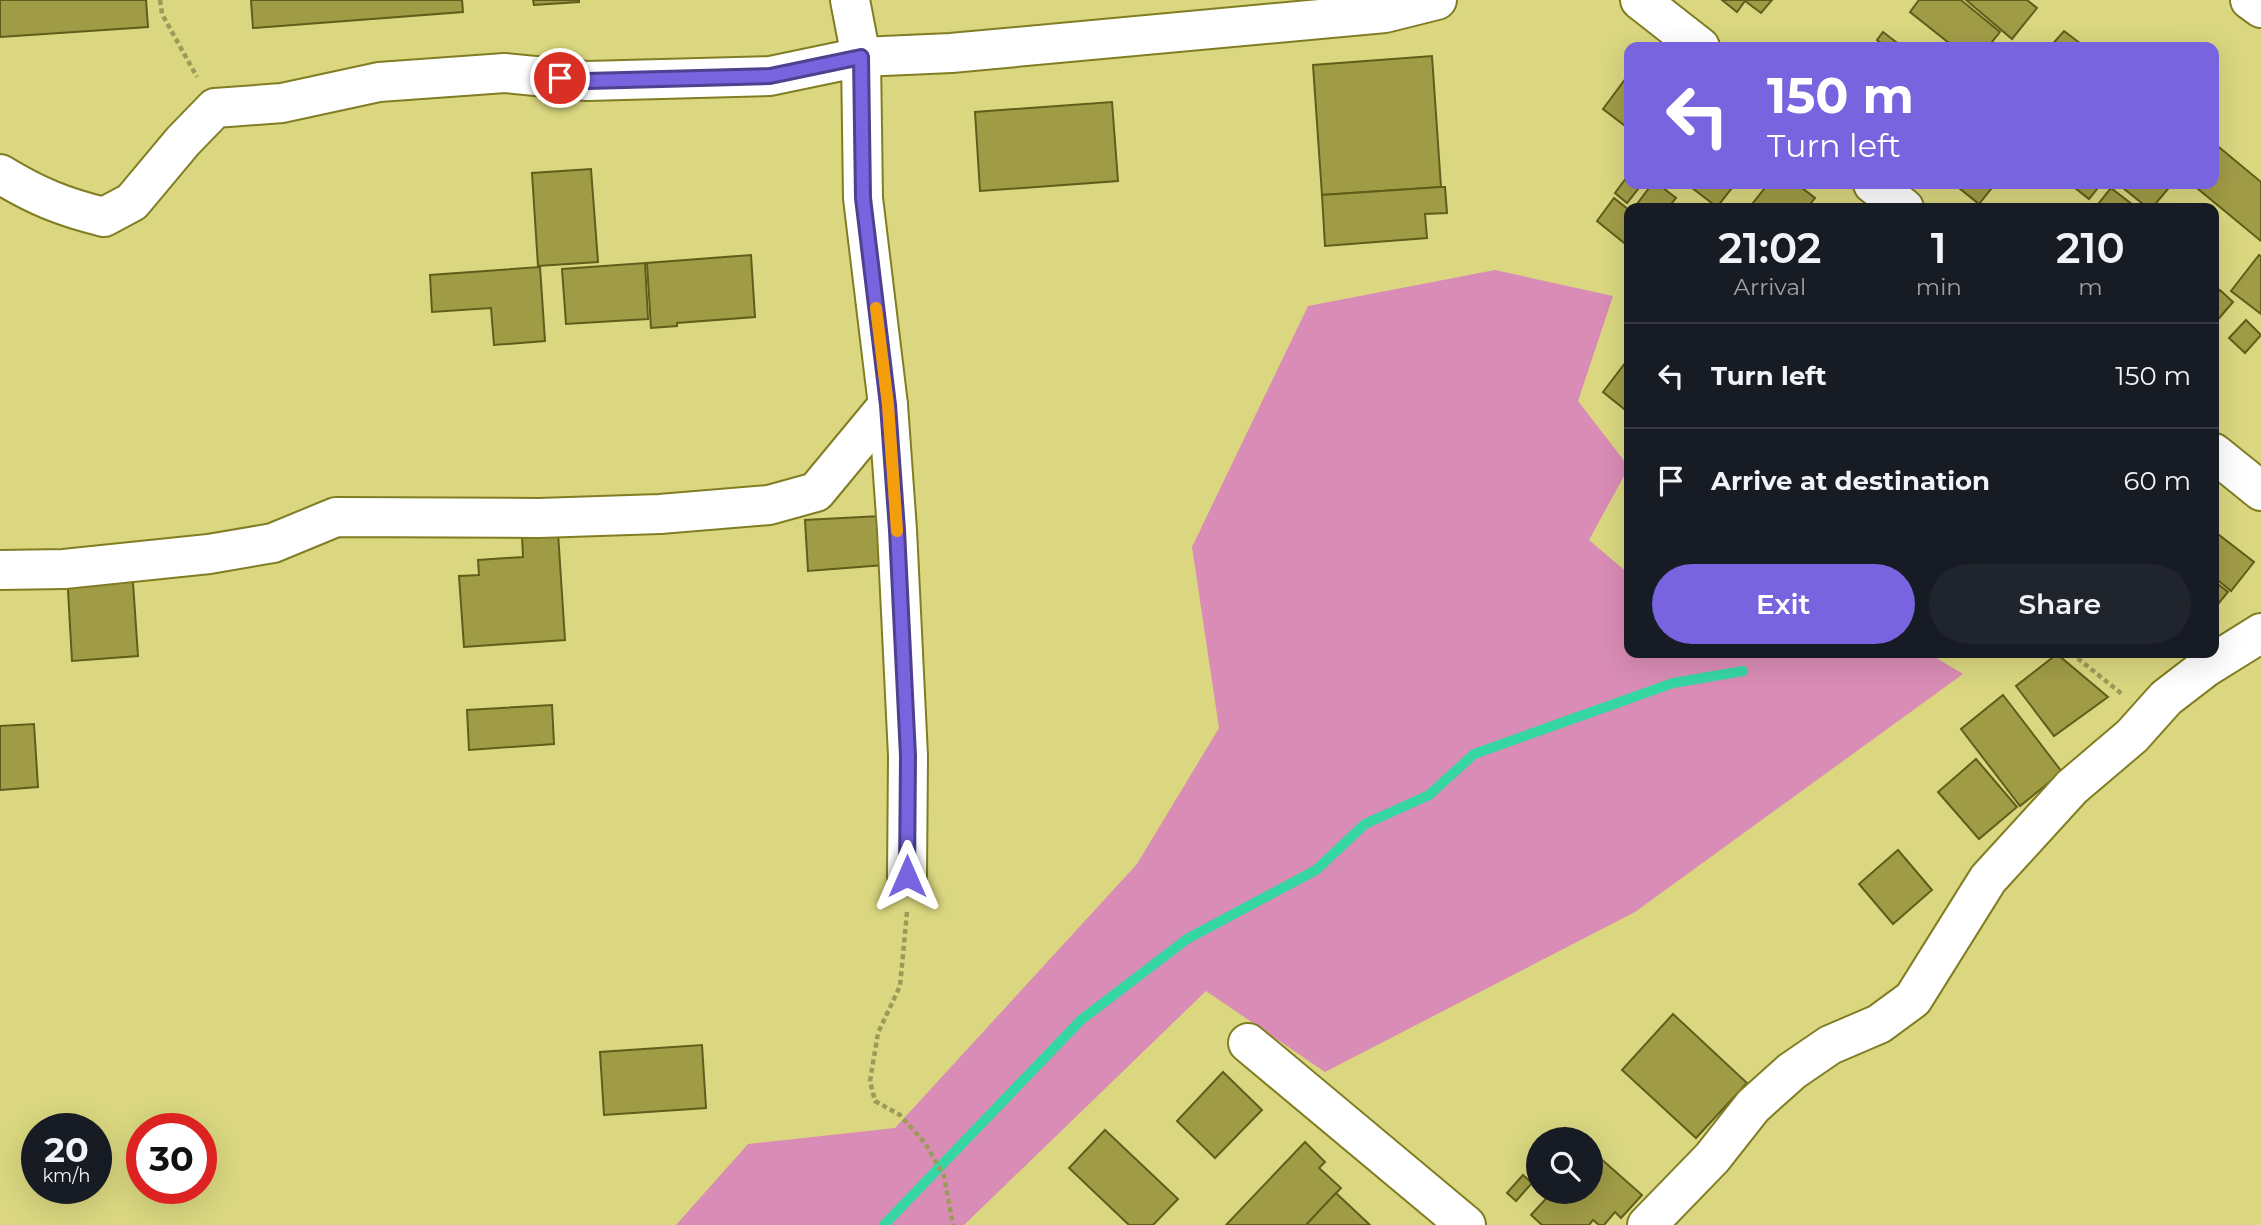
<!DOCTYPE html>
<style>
body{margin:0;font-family:Montserrat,sans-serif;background:#20242c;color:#f1f3f6;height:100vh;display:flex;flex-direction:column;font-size:26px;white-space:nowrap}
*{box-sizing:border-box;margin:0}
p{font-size:23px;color:#9ea1a6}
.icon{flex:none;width:38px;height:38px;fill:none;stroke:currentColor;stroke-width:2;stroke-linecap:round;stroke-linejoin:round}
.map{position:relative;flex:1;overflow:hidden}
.panel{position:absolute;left:1624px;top:203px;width:595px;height:455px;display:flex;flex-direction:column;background:#171b24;border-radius:14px;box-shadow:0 7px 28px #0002}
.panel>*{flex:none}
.hud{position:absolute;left:1624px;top:42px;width:595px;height:147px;border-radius:14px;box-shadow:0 7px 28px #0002;background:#7764de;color:#fff;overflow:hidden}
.controls{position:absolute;left:1526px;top:1127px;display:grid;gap:14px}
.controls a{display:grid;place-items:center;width:77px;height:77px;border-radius:50%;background:#171b24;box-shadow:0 7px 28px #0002;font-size:35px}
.speed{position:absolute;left:21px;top:1113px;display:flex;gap:14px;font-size:35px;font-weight:700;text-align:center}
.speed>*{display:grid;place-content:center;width:91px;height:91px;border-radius:50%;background:#171b24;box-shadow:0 7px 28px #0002;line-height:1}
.speed small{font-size:18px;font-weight:400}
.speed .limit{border:10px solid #d22;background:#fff;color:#111}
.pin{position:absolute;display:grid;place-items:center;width:60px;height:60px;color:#fff;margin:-30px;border:4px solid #fff;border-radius:50%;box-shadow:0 2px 7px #0007}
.me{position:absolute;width:77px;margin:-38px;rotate:0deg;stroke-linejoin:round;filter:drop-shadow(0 0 5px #0008)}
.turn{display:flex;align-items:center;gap:24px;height:147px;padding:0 28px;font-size:32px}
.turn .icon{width:91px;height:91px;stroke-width:2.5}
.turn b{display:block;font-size:49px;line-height:60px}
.eta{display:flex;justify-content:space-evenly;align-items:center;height:119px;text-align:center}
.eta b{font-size:42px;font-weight:600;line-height:49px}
.button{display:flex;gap:14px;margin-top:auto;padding:14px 28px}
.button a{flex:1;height:80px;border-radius:42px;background:#7764de;color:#fff;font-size:28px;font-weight:600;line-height:80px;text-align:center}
.button a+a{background:#20242c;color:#f1f3f6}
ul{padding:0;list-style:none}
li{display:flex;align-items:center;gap:21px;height:105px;padding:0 28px;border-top:2px solid #363941}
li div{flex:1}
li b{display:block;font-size:26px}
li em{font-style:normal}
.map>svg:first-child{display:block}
.green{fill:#d98cb5}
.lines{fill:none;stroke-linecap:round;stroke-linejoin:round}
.stream{stroke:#36d6a3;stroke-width:10}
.building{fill:#a09c46;stroke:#615d1a;stroke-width:2}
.street-casing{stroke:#817d23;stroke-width:42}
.path{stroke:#9d9a57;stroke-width:4.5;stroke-dasharray:5 3.5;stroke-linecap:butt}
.street{stroke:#fff;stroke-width:38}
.route-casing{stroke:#4d4190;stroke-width:18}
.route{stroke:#7764de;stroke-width:12}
.slow{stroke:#f59e0b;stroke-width:12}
</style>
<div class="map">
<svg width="2261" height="1225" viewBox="0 0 2261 1225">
<rect width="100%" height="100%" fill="#dad780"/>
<path class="green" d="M1495,270L1613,296L1578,401L1629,467L1589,540L1629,574V653H1928L1963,674L1635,912L1325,1072L1206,991L964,1225H676L748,1144L895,1128L1137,864L1219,728L1192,547L1308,306Z"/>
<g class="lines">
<path class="stream" d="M884,1225L1081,1020L1187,939L1316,870L1365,824L1429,795L1474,754L1673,683L1743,671"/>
</g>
<g class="building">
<path d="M0,0H146L148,27L0,37Z"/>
<path d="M251,0H462L463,12L253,28Z"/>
<path d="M533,0H579V2L534,5Z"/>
<path d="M1722,0H1772L1761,13L1745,1L1737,12Z"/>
<path d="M1919,0H1961L2000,32L1988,47H1954L1910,12Z"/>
<path d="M1966,0H2027L2037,8L2012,39Z"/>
<path d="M2064,31L2085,47H2050Z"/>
<path d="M1883,32L1900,45L1898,47H1886L1877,40Z"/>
<path d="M1432,56L1441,187L1322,195L1313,65Z"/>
<path d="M1629,74V129L1603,109Z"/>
<path d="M1112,102L1118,181L980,191L975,112Z"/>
<path d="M2214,143L2261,182V241L2192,184H2214Z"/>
<path d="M591,169L598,262L538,266L532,173Z"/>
<path d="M1629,174V184H1642L1627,203L1615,193Z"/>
<path d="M1652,184H1658L1676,198L1668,208H1634Z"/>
<path d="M1687,184H1735L1717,207Z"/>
<path d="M1768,184H1797L1815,198L1807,208H1749Z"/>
<path d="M1954,184H1995L1979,204Z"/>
<path d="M2070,184H2101L2089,199Z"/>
<path d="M2118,184H2172L2152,208H2148Z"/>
<path d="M1441,187H1445L1447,213L1425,214L1427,238L1325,246L1322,195Z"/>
<path d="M2111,188L2137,208H2095Z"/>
<path d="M1614,198L1629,210V247L1597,221Z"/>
<path d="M751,255L755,317L677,323V326L651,328L647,263Z"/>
<path d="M2259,255L2261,256V314L2231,291Z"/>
<path d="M645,263L648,319L566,324L562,269Z"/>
<path d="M540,267L545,341L494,345L491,308L432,312L430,275Z"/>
<path d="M2220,290L2233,302L2214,324V298Z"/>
<path d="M2246,320L2261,335L2245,353L2229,338Z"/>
<path d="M1629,358V413L1603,392Z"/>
<path d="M880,516L884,565L808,571L805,520Z"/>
<path d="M2214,531L2254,562L2231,591L2214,577Z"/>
<path d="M558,533L565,640L464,647L459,576L479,575L478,560L523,557L522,536Z"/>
<path d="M132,568L138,656L72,661L67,573Z"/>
<path d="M2214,581L2228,592L2214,609Z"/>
<path d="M2057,654L2108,697L2054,736L2016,686Z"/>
<path d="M2003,695L2062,772L2020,806L1961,729Z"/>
<path d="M552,705L554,744L469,750L467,710Z"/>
<path d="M34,724L38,787L0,790V726Z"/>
<path d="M1976,759L2017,807L1979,839L1938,792Z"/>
<path d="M1898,850L1932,890L1893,924L1859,884Z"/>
<path d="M1673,1014L1747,1083L1696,1138L1622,1070Z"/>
<path d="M702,1045L706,1108L604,1115L600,1052Z"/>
<path d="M1223,1072L1262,1110L1215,1158L1177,1121Z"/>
<path d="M1566,1128L1579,1139H1556Z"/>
<path d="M1105,1130L1178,1199L1153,1225H1129L1069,1168Z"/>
<path d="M1305,1142L1325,1162L1319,1168L1341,1188L1306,1225H1226Z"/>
<path d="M1591,1150L1642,1195L1621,1218L1615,1212L1604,1225H1599L1593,1220L1589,1225H1542L1531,1215L1552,1192H1591Z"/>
<path d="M1523,1175L1532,1183L1516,1201L1507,1193Z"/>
<path d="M1336,1193L1370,1225H1306Z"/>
</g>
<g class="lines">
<defs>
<g id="street">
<path d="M850,0L861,57L863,198L888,405L897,530L908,756L907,876"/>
<path d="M1640,0L1700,47"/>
<path d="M2250,0L2261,8"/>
<path d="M0,174C36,196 63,207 104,217L132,202L183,141L215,108L282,103L379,82L505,73L587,81L770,76L861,57L951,53L1385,13L1437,0"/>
<path d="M1873,184L1904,208"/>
<path d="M2214,453L2261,491"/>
<path d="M0,570L64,569L209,554L273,543L336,517L539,518L660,514L769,505L816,492L888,405"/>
<path d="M1248,1043L1466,1225"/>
<path d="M1647,1225L1712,1158L1753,1106L1792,1071L1830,1045L1879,1024L1913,999L1988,879L2072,787L2132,736L2166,698L2205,668L2261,633"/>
</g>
</defs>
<use href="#street" class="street-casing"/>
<g class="path">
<path d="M160,0L162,14L197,77"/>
<path d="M2071,653L2122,694"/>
<path d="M907,912L900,986L878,1033L870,1081L875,1101L900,1115L925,1143L944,1176L953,1225"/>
</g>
<use href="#street" class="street"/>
</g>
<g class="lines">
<defs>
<path id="route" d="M560,78L587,81L770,76L861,57L863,198L888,405L897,530L908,756L907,876"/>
</defs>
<use href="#route" class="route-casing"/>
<use href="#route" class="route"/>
<path class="slow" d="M876,308L888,405L897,531"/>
</g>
</svg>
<div class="controls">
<a><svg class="icon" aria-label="search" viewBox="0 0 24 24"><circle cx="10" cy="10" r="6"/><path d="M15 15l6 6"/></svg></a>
</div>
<div class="speed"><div>20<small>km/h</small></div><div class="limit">30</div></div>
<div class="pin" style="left:560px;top:78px;background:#d93025"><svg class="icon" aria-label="arrive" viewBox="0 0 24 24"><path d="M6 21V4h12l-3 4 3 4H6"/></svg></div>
<svg class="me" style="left:907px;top:876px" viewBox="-20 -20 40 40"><path d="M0-17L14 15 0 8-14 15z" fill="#7764de" stroke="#fff" stroke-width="4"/></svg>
<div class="hud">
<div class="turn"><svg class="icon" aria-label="left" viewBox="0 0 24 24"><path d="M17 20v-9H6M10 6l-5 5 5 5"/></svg><div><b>150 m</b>Turn left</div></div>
</div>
<section class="panel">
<div class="eta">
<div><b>21:02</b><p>Arrival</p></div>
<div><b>1</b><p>min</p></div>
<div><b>210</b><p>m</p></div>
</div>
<ul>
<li><svg class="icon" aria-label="left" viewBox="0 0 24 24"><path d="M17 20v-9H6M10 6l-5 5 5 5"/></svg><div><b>Turn left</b></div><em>150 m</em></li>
<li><svg class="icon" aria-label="arrive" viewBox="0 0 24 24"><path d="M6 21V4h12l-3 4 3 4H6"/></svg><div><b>Arrive at destination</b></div><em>60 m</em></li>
</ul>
<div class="button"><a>Exit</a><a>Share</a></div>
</section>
</div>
